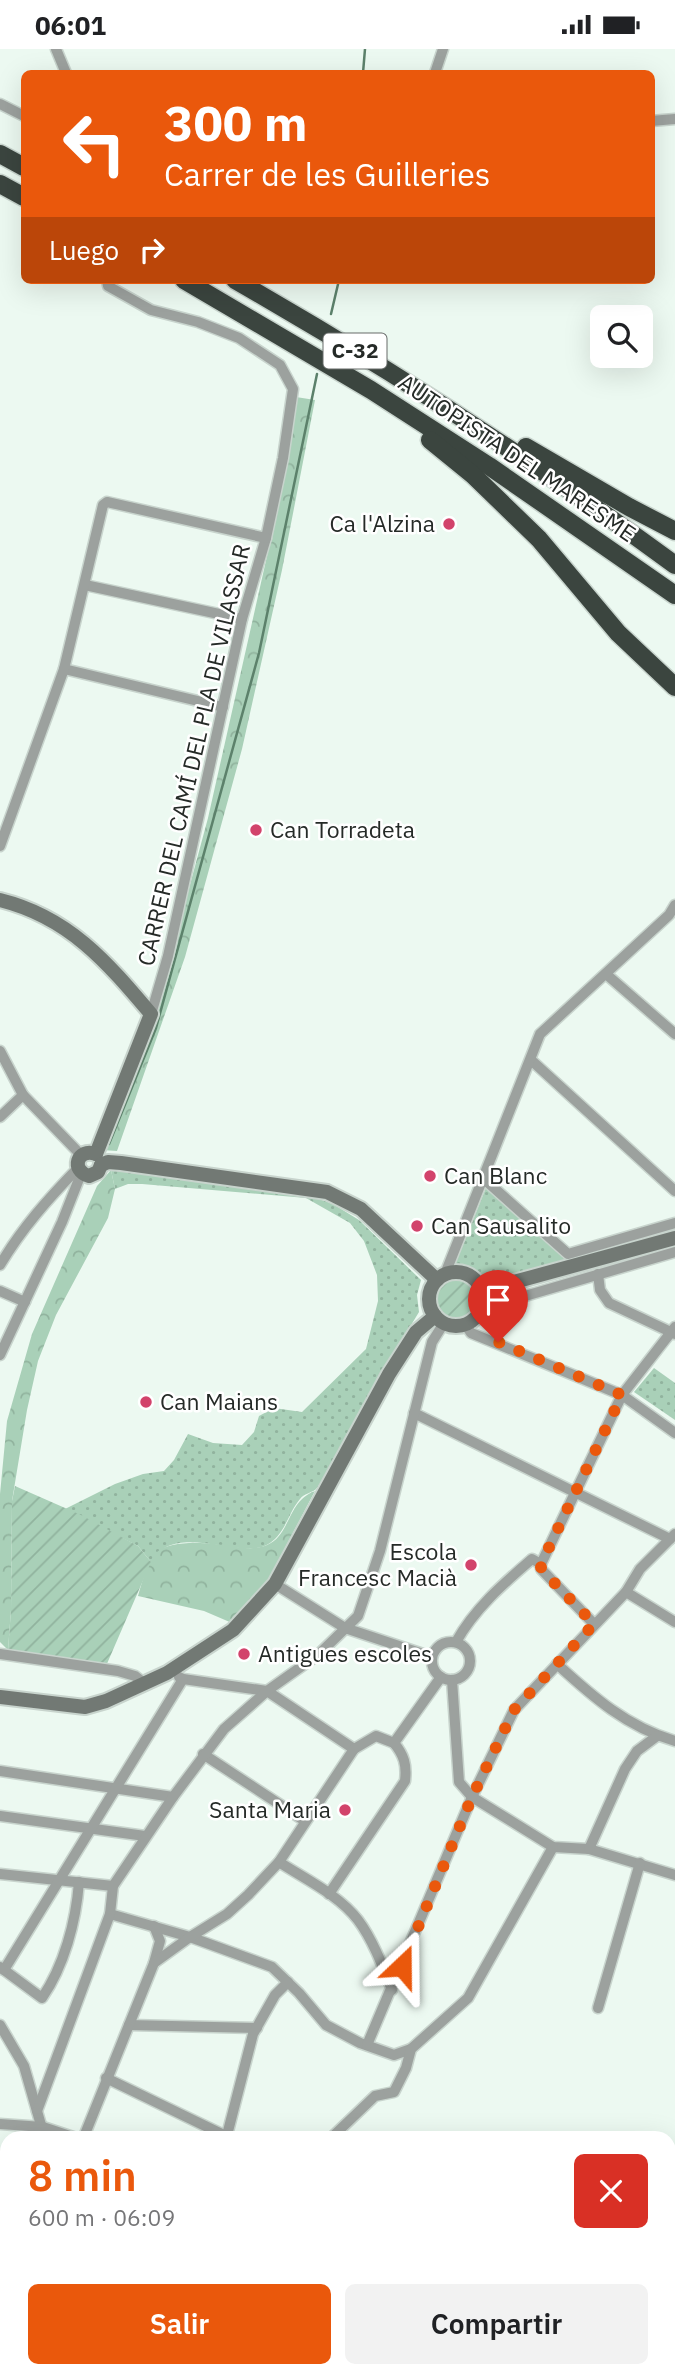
<!DOCTYPE html>
<html lang="es">
<meta charset="utf-8">
<style>
body{margin:0;font-family:"IBM Plex Sans",sans-serif;background:#f2f2f2;color:#202124;height:100vh;display:flex;flex-direction:column;font-size:26px;white-space:nowrap}
*{box-sizing:border-box;margin:0}
p{font-size:23px;color:#757577}
.icon{flex:none;width:38px;height:38px;fill:none;stroke:currentColor;stroke-width:2;stroke-linecap:round;stroke-linejoin:round}
.map{position:relative;flex:1;overflow:hidden}
.details{position:absolute;left:0px;top:2082px;width:676px;height:247px;display:flex;flex-direction:column;background:#fff;border-radius:21px 21px 0 0;box-shadow:0 7px 28px #0002}
.details>*{flex:none}
.top-card{position:absolute;left:21px;top:21px;width:634px;height:214px;border-radius:10px;box-shadow:0 7px 28px #0002;background:#ea580c;color:#fff;overflow:hidden}
.fabs{position:absolute;left:590px;top:256px;display:grid;gap:14px}
.fabs a{display:grid;place-items:center;width:63px;height:63px;border-radius:10px;background:#fff;box-shadow:0 7px 28px #0002;font-size:35px}
.pin{position:absolute;display:grid;place-items:center;width:60px;height:60px;color:#fff;margin:-72px -30px;border-radius:50% 50% 50% 0;rotate:-45deg;box-shadow:0 0 7px #0007}
.pin .icon{rotate:45deg}
.me{position:absolute;width:77px;margin:-38px;rotate:23deg;stroke-linejoin:round;filter:drop-shadow(0 0 5px #0008)}
.turn{display:flex;align-items:center;gap:24px;height:147px;padding:0 28px;font-size:32px}
.turn .icon{width:91px;height:91px;stroke-width:2.5}
.turn b{display:block;font-size:49px;line-height:60px}
.then{display:flex;align-items:center;height:66px;padding:0 28px;background:#0003;gap:14px;font-size:26px}
.round{display:grid;place-items:center;flex:none;width:74px;height:74px;border-radius:10px;background:#f2f2f2}
.headline{display:flex;align-items:center;justify-content:space-between;height:119px;padding:0 28px}
h1{font-size:42px;font-weight:600;line-height:52px;color:#ea580c}
.cta{display:flex;gap:14px;margin-top:auto;padding:14px 28px}
.cta a{flex:1;height:80px;border-radius:10px;background:#ea580c;color:#fff;font-size:28px;font-weight:600;line-height:80px;text-align:center}
.cta a+a{background:#f2f2f2;color:#202124}
.status{display:flex;justify-content:space-between;align-items:center;height:49px;padding:0 35px;background:#fff;direction:ltr}
.status svg{height:19px;fill:currentColor}
.map>svg:first-child{display:block}
.grass{fill:url(#grass-dots)}
.forest{fill:url(#forest-crowns)}
.garden{fill:url(#garden-furrows)}
.lines{fill:none;stroke-linecap:round;stroke-linejoin:round}
.stream{stroke:#5c816b;stroke-width:2.5}
.street-casing{stroke:#c8d4cd;stroke-width:13}
.secondary-casing{stroke:#c8d4cd;stroke-width:18}
.highway-casing{stroke:#c8d4cd;stroke-width:21}
.street{stroke:#9ca19e;stroke-width:10}
.secondary{stroke:#727974;stroke-width:14}
.highway{stroke:#3b453f;stroke-width:18}
.route{stroke:#ea580c;stroke-width:12;stroke-dasharray:0 21.6}
.poi-dot{fill:#d2436b;stroke:#fff;stroke-width:2.5}
.labels{text-anchor:middle;stroke-width:5;stroke-linejoin:round;paint-order:stroke}
.shield{fill:#fff;stroke:#666a68;stroke-width:2}
.shield-label{font-size:21px;font-weight:bold;fill:#252a27}
.street-label{font-size:23px;fill:#252a27;stroke:#fff}
.poi-label{font-size:23px;fill:#252a27;stroke:#fff;text-anchor:start}
</style>
<div class="status"><b>06:01</b><svg viewBox="0 0 49 12"><path d="M0 12V9h3v3zM5 12V6h3v6zM10 12V3h3v9zM15 12V0h3v12zM26 1h20v11H26zM47 4h2v5h-2z"/></svg></div>
<div class="map">
<svg width="675" height="2329" viewBox="0 0 675 2329">
<defs>
<pattern id="grass-dots" width="8" height="8" patternUnits="userSpaceOnUse" patternTransform="scale(1.75)"><rect width="8" height="8" fill="#a9d0b8"/><path d="M2 2h.1M6 6h.1" fill="none" stroke="#91b39e" stroke-width="1.8" stroke-linecap="round"/></pattern>
<pattern id="forest-crowns" width="20" height="18" patternUnits="userSpaceOnUse" patternTransform="scale(1.75)"><rect width="20" height="18" fill="#a9d0b8"/><path d="M2 6a3 3 0 1 1 6 0M12 15a3 3 0 1 1 6 0" fill="none" stroke="#91b39e"/></pattern>
<pattern id="garden-furrows" width="10" height="10" patternUnits="userSpaceOnUse" patternTransform="scale(1.75)"><rect width="10" height="10" fill="#a9d0b8"/><path d="M-1 1l2-2M0 10L10 0M9 11l2-2" fill="none" stroke="#91b39e"/></pattern>
</defs>
<rect width="100%" height="100%" fill="#ecf9f1"/>
<g class="grass">
<path d="M111,1121L305,1145L333,1155L359,1171L421,1231L417,1246L419,1263C398,1298 376,1333 356,1369C343,1391 333,1418 317,1439C313,1444 304,1444 300,1450C288,1464 286,1483 270,1494C243,1514 175,1470 151,1513L138,1497L65,1460L115,1435L143,1425L164,1422L174,1411L188,1385L213,1394L242,1396L254,1383L259,1367L274,1359L302,1363L366,1300L378,1252L377,1226L364,1192L350,1174L306,1149L142,1135H128L115,1140Z"/>
<path d="M487,1136L567,1211L486,1232C475,1223 468,1216 454,1218Z"/>
<path d="M654,1319L675,1334V1371L634,1343Z"/>
</g>
<g class="forest">
<path d="M296,348L315,351L282,521L242,700L185,908L117,1102L102,1101L154,969L208,769L274,476Z"/>
<path d="M111,1121L115,1140L108,1169L56,1266L38,1312L27,1361L12,1452L11,1561L8,1601L0,1593V1445L7,1372L32,1285L97,1137Z"/>
<path d="M315,1442L267,1533L232,1574L204,1562L138,1547C142,1533 147,1514 157,1503C170,1490 213,1494 230,1497C242,1499 256,1501 267,1496C291,1486 287,1452 315,1442Z"/>
</g>
<g class="garden">
<circle cx="455" cy="1250" r="20"/>
<path d="M15,1437L81,1466L138,1497L151,1513L106,1617L8,1601L11,1561L12,1452Z"/>
</g>
<g class="lines">
<g class="stream">
<path d="M363,24L365,0"/>
<path d="M331,265L339,231"/>
<path d="M109,1095L156,979L259,604L317,325"/>
</g>
<defs>
<g id="street">
<path d="M56,0L66,24"/>
<path d="M435,24L443,0"/>
<path d="M0,55L24,67"/>
<path d="M651,72L675,70"/>
<path d="M107,231L108,237L151,261L198,273L239,289L280,316L293,340L283,409L266,489L242,570L168,907L151,965"/>
<path d="M85,536L242,570"/>
<path d="M64,620L223,658"/>
<path d="M0,797L64,620L103,456L107,453L266,489"/>
<path d="M606,925L675,985"/>
<path d="M0,1002L23,1046L81,1106"/>
<path d="M531,1011L675,1142"/>
<path d="M0,1068L23,1046"/>
<path d="M484,1130L568,1205L675,1174"/>
<path d="M0,1216C22,1179 48,1150 78,1119"/>
<path d="M445,1225L540,985L669,866L675,856"/>
<path d="M598,1225L600,1241L609,1254L675,1285"/>
<path d="M0,1242L25,1253"/>
<path d="M481,1260L675,1203"/>
<path d="M465,1275L471,1284L622,1346L675,1384"/>
<path d="M0,1306L62,1173L81,1125"/>
<path d="M414,1364L670,1490"/>
<path d="M275,1535L345,1579L432,1608"/>
<path d="M626,1543L675,1573"/>
<path d="M594,1575L541,1520V1515L622,1346L675,1278"/>
<circle cx="451" cy="1612" r="19"/>
<path d="M456,1593C475,1559 503,1535 532,1510L541,1515"/>
<path d="M0,1605L118,1622L135,1627L145,1635"/>
<path d="M557,1615C593,1648 627,1678 675,1692"/>
<path d="M179,1628L183,1630L267,1642L354,1700"/>
<path d="M452,1631L459,1733L472,1748L553,1798L589,1800L675,1826"/>
<path d="M203,1705L305,1772"/>
<path d="M0,1722L173,1748"/>
<path d="M0,1767L145,1787"/>
<path d="M589,1800L625,1720L637,1702L657,1687"/>
<path d="M279,1813C305,1830 339,1846 358,1871C373,1891 383,1918 392,1941"/>
<path d="M0,1825L113,1837"/>
<path d="M329,1845L405,1732C407,1716 404,1706 394,1694"/>
<path d="M110,1865L190,1888L272,1918L299,1944L326,1976L360,1994L394,2006L411,2000"/>
<path d="M154,1877L160,1892L154,1914"/>
<path d="M0,1918L42,1949C64,1917 76,1873 79,1833"/>
<path d="M4,1921L183,1630"/>
<path d="M598,1959L640,1814"/>
<path d="M0,1976L24,2017L45,2090"/>
<path d="M129,1976L257,1979"/>
<path d="M367,1996L472,1748L514,1661L626,1543L640,1520L675,1485"/>
<path d="M106,2029L226,2087"/>
<path d="M37,2062L110,1865L113,1837L173,1748L224,1680L267,1642L319,1605L358,1567L380,1502L432,1293L444,1274"/>
<path d="M0,2075L43,2078L79,2090"/>
<path d="M83,2090L154,1914L190,1888L227,1865L248,1846L279,1813L354,1700L376,1687L394,1694L441,1628"/>
<path d="M226,2090L253,1985L275,1946L288,1933"/>
<path d="M330,2090L375,2047L394,2043L406,2019L411,2000L468,1949L553,1798"/>
<path d="M0,2123L5,2145L0,2194"/>
<path d="M668,2135H675"/>
<path d="M668,2160L675,2165"/>
<path d="M668,2222L675,2221"/>
<path d="M668,2241L675,2245"/>
<path d="M53,2329V2322"/>
</g>
<g id="secondary">
<path d="M0,851C69,868 107,913 151,965L96,1105"/>
<path d="M96,1105C77,1098 70,1122 89,1127L98,1123L101,1116"/>
<path d="M101,1116L108,1113L121,1114L327,1143L361,1160L437,1231"/>
<circle cx="456" cy="1250" r="27"/>
<path d="M481,1242L675,1189"/>
<path d="M0,1648L85,1658L106,1652L167,1624L233,1581L275,1535L389,1325L416,1283L435,1267"/>
</g>
<g id="highway">
<path d="M0,105L24,118"/>
<path d="M0,135L24,148"/>
<path d="M184,231L371,341L489,417L675,546"/>
<path d="M235,231C387,318 534,412 675,516"/>
<path d="M430,391L473,426L539,490L618,584L675,638"/>
<path d="M526,398L629,458L675,482"/>
</g>
</defs>
<use href="#street" class="street-casing"/>
<use href="#secondary" class="secondary-casing"/>
<use href="#highway" class="highway-casing"/>
<use href="#street" class="street"/>
<use href="#secondary" class="secondary"/>
<use href="#highway" class="highway"/>
</g>
<g class="lines">
<path class="route" d="M402,1917L472,1748L514,1661L594,1575L541,1520V1515L622,1346L498,1293"/>
</g>
<g class="poi-dot">
<circle cx="449" cy="475" r="7"/>
<circle cx="256" cy="781" r="7"/>
<circle cx="430" cy="1127" r="7"/>
<circle cx="417" cy="1177" r="7"/>
<circle cx="146" cy="1353" r="7"/>
<circle cx="471" cy="1516" r="7"/>
<circle cx="244" cy="1605" r="7"/>
<circle cx="345" cy="1761" r="7"/>
</g>
<g class="labels">
<rect class="shield" x="323.5" y="284.5" width="63" height="35" rx="5"/>
<g class="shield-label">
<text x="355" y="309">C-32</text>
</g>
<g class="street-label">
<text transform="translate(517 409) rotate(34)" y="8">AUTOPISTA DEL MARESME</text>
<text transform="translate(194 706) rotate(-77)" y="8">CARRER DEL CAMÍ DEL PLA DE VILASSAR</text>
</g>
<g class="poi-label">
<text x="435" y="483" text-anchor="end">Ca l'Alzina</text>
<text x="270" y="789">Can Torradeta</text>
<text x="444" y="1135">Can Blanc</text>
<text x="431" y="1185">Can Sausalito</text>
<text x="160" y="1361">Can Maians</text>
<text x="457" y="1511" text-anchor="end">Escola<tspan x="457" dy="26">Francesc Macià</tspan></text>
<text x="258" y="1613">Antigues escoles</text>
<text x="331" y="1769" text-anchor="end">Santa Maria</text>
</g>
</g>
</svg>
<div class="fabs">
<a><svg class="icon" aria-label="search" viewBox="0 0 24 24"><circle cx="10" cy="10" r="6"/><path d="M15 15l6 6"/></svg></a>
</div>
<div class="pin" style="left:498px;top:1293px;background:#d93025"><svg class="icon" aria-label="arrive" viewBox="0 0 24 24"><path d="M6 21V4h12l-3 4 3 4H6"/></svg></div>
<svg class="me" style="left:402px;top:1917px" viewBox="-20 -20 40 40"><path d="M0-17L14 15 0 8-14 15z" fill="#ea580c" stroke="#fff" stroke-width="4"/></svg>
<div class="top-card">
<div class="turn"><svg class="icon" aria-label="left" viewBox="0 0 24 24"><path d="M17 20v-9H6M10 6l-5 5 5 5"/></svg><div><b>300 m</b>Carrer de les Guilleries</div></div>
<div class="then">Luego<svg class="icon" aria-label="right" viewBox="0 0 24 24"><path d="M7 20v-9h11M14 6l5 5-5 5"/></svg></div>
</div>
<section class="details">
<div class="headline"><div><h1>8 min</h1><p>600 m · 06:09</p></div><a class="round" style="background:#d93025;color:#fff"><svg class="icon" aria-label="close" viewBox="0 0 24 24"><path d="M6 6l12 12M18 6L6 18"/></svg></a></div>
<div class="cta"><a>Salir</a><a>Compartir</a></div>
</section>
</div>
